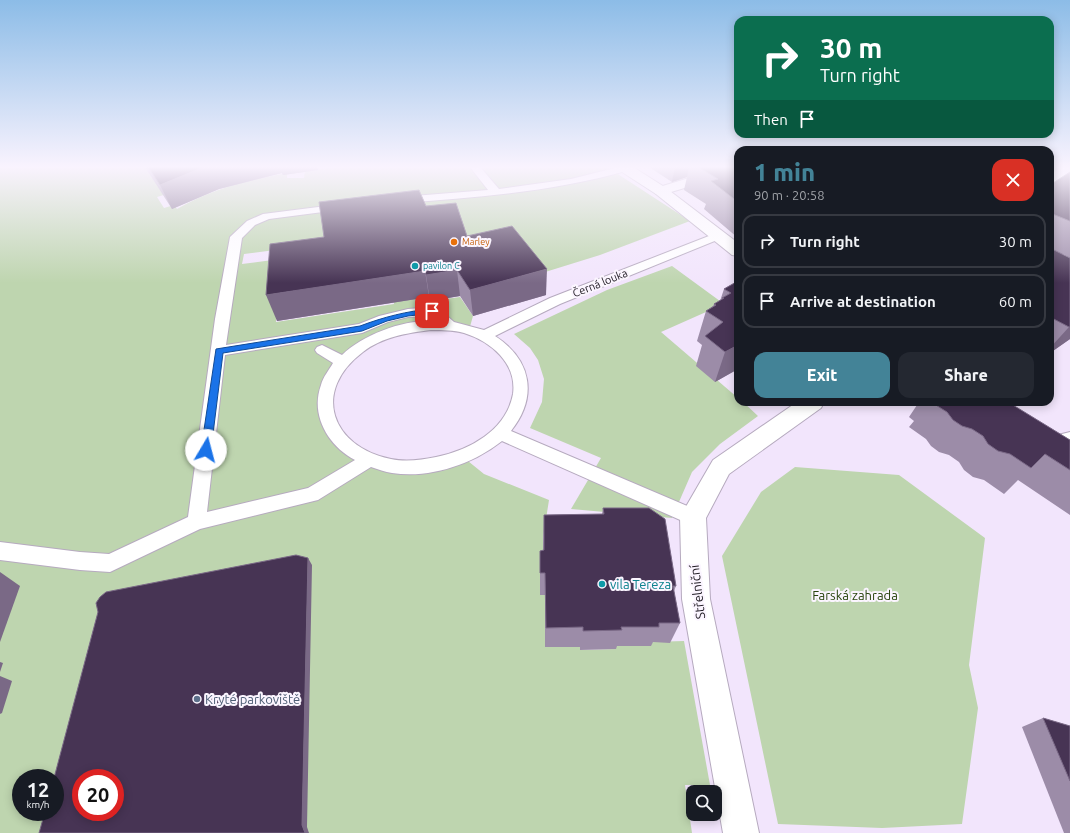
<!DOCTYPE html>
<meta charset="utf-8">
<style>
body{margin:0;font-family:Ubuntu,sans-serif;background:#242831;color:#f1f3f6;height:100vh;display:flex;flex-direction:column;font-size:15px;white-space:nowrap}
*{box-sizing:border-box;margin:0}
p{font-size:13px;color:#9ea1a6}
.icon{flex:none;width:22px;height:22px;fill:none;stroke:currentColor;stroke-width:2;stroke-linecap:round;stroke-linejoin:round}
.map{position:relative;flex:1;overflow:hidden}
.details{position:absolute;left:734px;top:146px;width:320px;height:260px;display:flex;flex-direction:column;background:#171b24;border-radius:12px;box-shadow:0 2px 10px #0003}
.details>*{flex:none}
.top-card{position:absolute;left:734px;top:16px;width:320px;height:122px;border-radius:12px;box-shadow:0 2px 10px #0003;background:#0b6e4f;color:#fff;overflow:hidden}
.tools{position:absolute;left:686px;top:785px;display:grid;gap:8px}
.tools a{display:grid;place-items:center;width:36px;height:36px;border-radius:8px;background:#171b24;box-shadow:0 2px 10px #0003;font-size:20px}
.speed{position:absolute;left:12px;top:769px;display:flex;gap:8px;font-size:20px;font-weight:700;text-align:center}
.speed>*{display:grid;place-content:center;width:52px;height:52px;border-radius:50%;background:#171b24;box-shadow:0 2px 10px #0003;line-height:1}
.speed small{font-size:10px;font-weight:400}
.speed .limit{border:6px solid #d22;background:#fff;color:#111}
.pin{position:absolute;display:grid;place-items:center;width:34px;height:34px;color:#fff;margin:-17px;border-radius:8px;box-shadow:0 2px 6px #0006}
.me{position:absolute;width:44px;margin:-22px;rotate:8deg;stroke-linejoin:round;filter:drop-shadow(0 0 3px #0008)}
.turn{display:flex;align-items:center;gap:14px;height:84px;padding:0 20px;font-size:18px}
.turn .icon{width:52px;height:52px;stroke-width:2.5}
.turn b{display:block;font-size:28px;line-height:34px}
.then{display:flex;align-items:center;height:38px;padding:0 20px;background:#0003;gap:8px;font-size:15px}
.round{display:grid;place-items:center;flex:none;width:42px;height:42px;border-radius:12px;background:#242831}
.overview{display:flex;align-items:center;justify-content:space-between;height:68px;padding:0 20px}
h1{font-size:24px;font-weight:800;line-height:30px;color:#438397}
.button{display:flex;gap:8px;margin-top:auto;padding:8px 20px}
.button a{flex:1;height:46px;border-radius:12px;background:#438397;color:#fff;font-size:16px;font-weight:800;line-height:46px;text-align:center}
.button a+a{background:#242831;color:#f1f3f6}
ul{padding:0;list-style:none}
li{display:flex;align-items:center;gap:12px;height:54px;margin:0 8px 6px;padding:0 12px;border:2px solid #363941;border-radius:12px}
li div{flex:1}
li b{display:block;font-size:15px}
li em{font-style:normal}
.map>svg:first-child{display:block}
.green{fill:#bed5af;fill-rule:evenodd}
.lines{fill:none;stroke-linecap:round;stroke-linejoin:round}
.service-casing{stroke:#b6aabf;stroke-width:2}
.pedestrian-casing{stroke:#b6aabf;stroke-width:2}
.minor-casing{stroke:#b6aabf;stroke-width:2}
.service{fill:#fff;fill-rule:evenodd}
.pedestrian{fill:#fff;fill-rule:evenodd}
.minor{fill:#fff;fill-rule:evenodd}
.wall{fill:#9c8ca8}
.shaded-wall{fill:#7a6986}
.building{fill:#473454;stroke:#7a6986;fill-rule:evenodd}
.route{fill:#1a73e8;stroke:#114b97}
.food-dot{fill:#e8710a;stroke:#fbf5ff;stroke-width:1.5}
.culture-dot{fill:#0f9aa8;stroke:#fbf5ff;stroke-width:1.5}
.service-dot{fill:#5c6f8a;stroke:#fbf5ff;stroke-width:1.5}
.labels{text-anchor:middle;stroke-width:4;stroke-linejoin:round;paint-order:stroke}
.far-food-label{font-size:9px;fill:#c56008;stroke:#fbf5ff;text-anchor:start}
.far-culture-label{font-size:9px;fill:#0d838f;stroke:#fbf5ff;text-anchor:start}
.street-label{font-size:11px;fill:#1e1a22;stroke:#fbf5ff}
.near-culture-label{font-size:13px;fill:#0d838f;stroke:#fbf5ff;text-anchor:start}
.near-street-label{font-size:13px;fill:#1e1a22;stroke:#fbf5ff}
.near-park-label{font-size:13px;fill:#28440d;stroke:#fbf5ff}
.near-service-label{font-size:13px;fill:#4e5e75;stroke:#fbf5ff;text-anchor:start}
</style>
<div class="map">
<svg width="1070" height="833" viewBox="0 0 1070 833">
<rect width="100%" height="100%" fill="#f2e5fc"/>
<g class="green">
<path d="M0,167H151L167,194L157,197L164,208L174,205L177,209C212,189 247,180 287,173V178H304L305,171L335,167H607L690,221L600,255L542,273L329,243L244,254L242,264L280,259L276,322L394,304L393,295L427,290L430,301L460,297L473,316L469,330L411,327L357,350L326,392L337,438L392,466L463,457L484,474L549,500L543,538L544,573H540V594L545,595L546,647H580L581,650L616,649V646H651V642L684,641L710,785H685L692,833H0ZM21,778H55V812H21ZM81,778H115V812H81Z"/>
<path d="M672,266L724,304L661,332L738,398V402H743L758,416L720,444L692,472L672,518L571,509L601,458L530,428L542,402L544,379L538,360L530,348L514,334L607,290Z"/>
<path d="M795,467L899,475L985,538L969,665L978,708L962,824L882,828L778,824L722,556L761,492Z"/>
</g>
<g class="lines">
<defs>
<g id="service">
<path d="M470,167H480L499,189L571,179L619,167H629L630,168L629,170C554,192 478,197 401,203L396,200L401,197L488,190Z"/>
<path d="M342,204L346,205L348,207L346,209L269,219L255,225L242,238L226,345L359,324L379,316L408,309L433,307L438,308L454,322L484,330L550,298L714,234H722L724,236L722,238L560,304L495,336C532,360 538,397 511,431L699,511L702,517L699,523L693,525L687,523L502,441C473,464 430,479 392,473C385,472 378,469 371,467L318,500L200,529L110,572L80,570L0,560V542L80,552L109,554L188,517L215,319L230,237L247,221L263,214ZM430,316L436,321C405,319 364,334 342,355L322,345L317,347L315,350L317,353L333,363C329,370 323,377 321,385C310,415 328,446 355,460L308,488L207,512L225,355L362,333L388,322L408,317ZM431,330C442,330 454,330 464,333C477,337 491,345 500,355C510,366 515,379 513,394C506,431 469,450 436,457C422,460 405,462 391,459C331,447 311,391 363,352C382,337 407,333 431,330Z"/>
<path d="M1070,432V444L1054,450L1040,447L1038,442L1040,437L1046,436H1054Z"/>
</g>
<g id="pedestrian">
<path d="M725,167H738V172L661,195L656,194L654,191L656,188Z"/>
<path d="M1062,167H1070V174L1055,183L1050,184V174Z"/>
</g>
<g id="minor">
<path d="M617,167H633L666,188L738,243V256L732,255L656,194L619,170Z"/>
<path d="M797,402H824L821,408L729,474L706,518L710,599L759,833H723L682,599L680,517L713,460Z"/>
</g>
</defs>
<use href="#service" class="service-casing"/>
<use href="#pedestrian" class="pedestrian-casing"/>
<use href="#minor" class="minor-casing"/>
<use href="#service" class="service"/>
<use href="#pedestrian" class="pedestrian"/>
<use href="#minor" class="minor"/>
</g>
<g class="wall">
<path d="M145,167H317L318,170L283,175L282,173L219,189L172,209Z"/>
<path d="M649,167H738V238L704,209L706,204L684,190L687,177L672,182Z"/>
<path d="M1070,172V258L1063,254L1070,339L1050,353V185Z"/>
<path d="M426,206L546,295L473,316L460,296L430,301L429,297L277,321L324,237Z"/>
<path d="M738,275V369L715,382L696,366L702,345L697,341L706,311L713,306L714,304L720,301L724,289L736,282Z"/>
<path d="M919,402H1008L1070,440V515L1018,480L1004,494L984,480L973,477L964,470L959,462L949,455L939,452L931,446L926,439L909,427L914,421L909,417Z"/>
<path d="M603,508L676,586L674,591L680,623L670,643L653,642L651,646H617L616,649L580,650V647H545V595H540V551L543,550L544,515L602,514Z"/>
<path d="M1043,718L1070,726V833H1064L1022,727Z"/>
</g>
<g class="shaded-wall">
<path d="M204,167H317L318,170L283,175L282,173L219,189L172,209L160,185Z"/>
<path d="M675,167H689L687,177L672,182Z"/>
<path d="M547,269L546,295L473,316L470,290Z"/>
<path d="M457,270L460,296L430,301L426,275Z"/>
<path d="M425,271L429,297L277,321L266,295Z"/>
<path d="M1069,327H1070V339L1050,353V348Z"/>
<path d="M738,345V369L715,382L725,352Z"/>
<path d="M308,558L312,565L307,827L309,833H305L302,825Z"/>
<path d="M0,572L20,586L0,642Z"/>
<path d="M0,662L3,663L0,672Z"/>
<path d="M0,676L12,681L2,713L0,714Z"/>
</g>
<g class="building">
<path d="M148,167H204L160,185Z"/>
<path d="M698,167H738V202L711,181L718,179Z"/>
<path d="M1070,172V221L1050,213V185Z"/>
<path d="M419,190L426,206L456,203L467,236L512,226L547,269L470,290L457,270L426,275L425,271L266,295L270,244L324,237L319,202Z"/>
<path d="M1050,248L1070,258V327H1069L1050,317Z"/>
<path d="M738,281V345L725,352L705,336L723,322L706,311L716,305L714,304L724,298H722L731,293L724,289Z"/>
<path d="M931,402H1008L1070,440V470L1045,454L1031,468L1010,454L998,451L988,444L983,436L972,429L962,426L953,420L947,412Z"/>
<path d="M603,508H649L665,519L676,586H673L680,623H659V627H621L622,630L583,631V627L546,628L545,573H540V551L544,550V515L604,514Z"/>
<path d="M296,555L308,558L302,825L305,833H39L45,812H55V778H54L98,612L96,603L100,597L106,592ZM81,778H115V812H81Z"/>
<path d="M1043,718L1070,726V781Z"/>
</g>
<linearGradient id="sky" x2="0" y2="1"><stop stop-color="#8cbce7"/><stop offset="0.59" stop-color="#f9f3fe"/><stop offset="1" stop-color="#f9f3fe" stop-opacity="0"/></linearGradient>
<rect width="1070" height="283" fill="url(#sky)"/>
<path class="route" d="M432,309H435V313L408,316L387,321L362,331L223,353L211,450L209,452H203L201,450L216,349L360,326C384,317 407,311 432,309Z"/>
<circle class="food-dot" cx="454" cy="242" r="4"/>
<g class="culture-dot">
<circle cx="415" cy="266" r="4"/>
<circle cx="602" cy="584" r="4"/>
</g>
<circle class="service-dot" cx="197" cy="699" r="4"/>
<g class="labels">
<g class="far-food-label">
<text x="462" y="245">Marley</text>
</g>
<g class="far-culture-label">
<text x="423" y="269">pavilon C</text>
</g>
<g class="street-label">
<text transform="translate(600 283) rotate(-22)" y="4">Černá louka</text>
</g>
<g class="near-culture-label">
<text x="610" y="589">vila Tereza</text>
</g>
<g class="near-street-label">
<text transform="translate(697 592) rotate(-97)" y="5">Střelniční</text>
</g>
<g class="near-park-label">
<text x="855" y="600">Farská zahrada</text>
</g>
<g class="near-service-label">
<text x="205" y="704">Kryté parkoviště</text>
</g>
</g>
</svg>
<div class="tools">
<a><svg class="icon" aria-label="search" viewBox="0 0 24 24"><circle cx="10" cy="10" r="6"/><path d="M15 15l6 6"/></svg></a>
</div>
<div class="speed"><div>12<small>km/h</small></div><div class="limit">20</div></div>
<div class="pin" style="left:432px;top:311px;background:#d93025"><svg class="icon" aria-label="arrive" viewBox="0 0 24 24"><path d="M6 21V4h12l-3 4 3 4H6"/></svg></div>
<svg class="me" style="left:206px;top:450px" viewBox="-20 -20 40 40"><circle r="19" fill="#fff"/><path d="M0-13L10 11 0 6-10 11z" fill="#1a73e8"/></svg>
<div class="top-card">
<div class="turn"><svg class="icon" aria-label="right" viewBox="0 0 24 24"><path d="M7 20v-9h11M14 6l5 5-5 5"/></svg><div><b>30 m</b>Turn right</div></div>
<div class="then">Then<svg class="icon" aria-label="arrive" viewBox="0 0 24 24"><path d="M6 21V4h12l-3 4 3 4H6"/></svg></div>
</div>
<section class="details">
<div class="overview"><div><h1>1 min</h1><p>90 m · 20:58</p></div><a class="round" style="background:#d93025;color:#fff"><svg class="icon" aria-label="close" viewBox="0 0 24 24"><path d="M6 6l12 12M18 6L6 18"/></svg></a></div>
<ul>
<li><svg class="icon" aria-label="right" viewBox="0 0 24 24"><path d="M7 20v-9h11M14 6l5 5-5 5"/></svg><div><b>Turn right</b></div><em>30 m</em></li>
<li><svg class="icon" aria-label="arrive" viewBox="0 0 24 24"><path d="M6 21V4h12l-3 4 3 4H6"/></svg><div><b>Arrive at destination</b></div><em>60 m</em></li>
</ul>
<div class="button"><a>Exit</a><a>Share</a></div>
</section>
</div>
